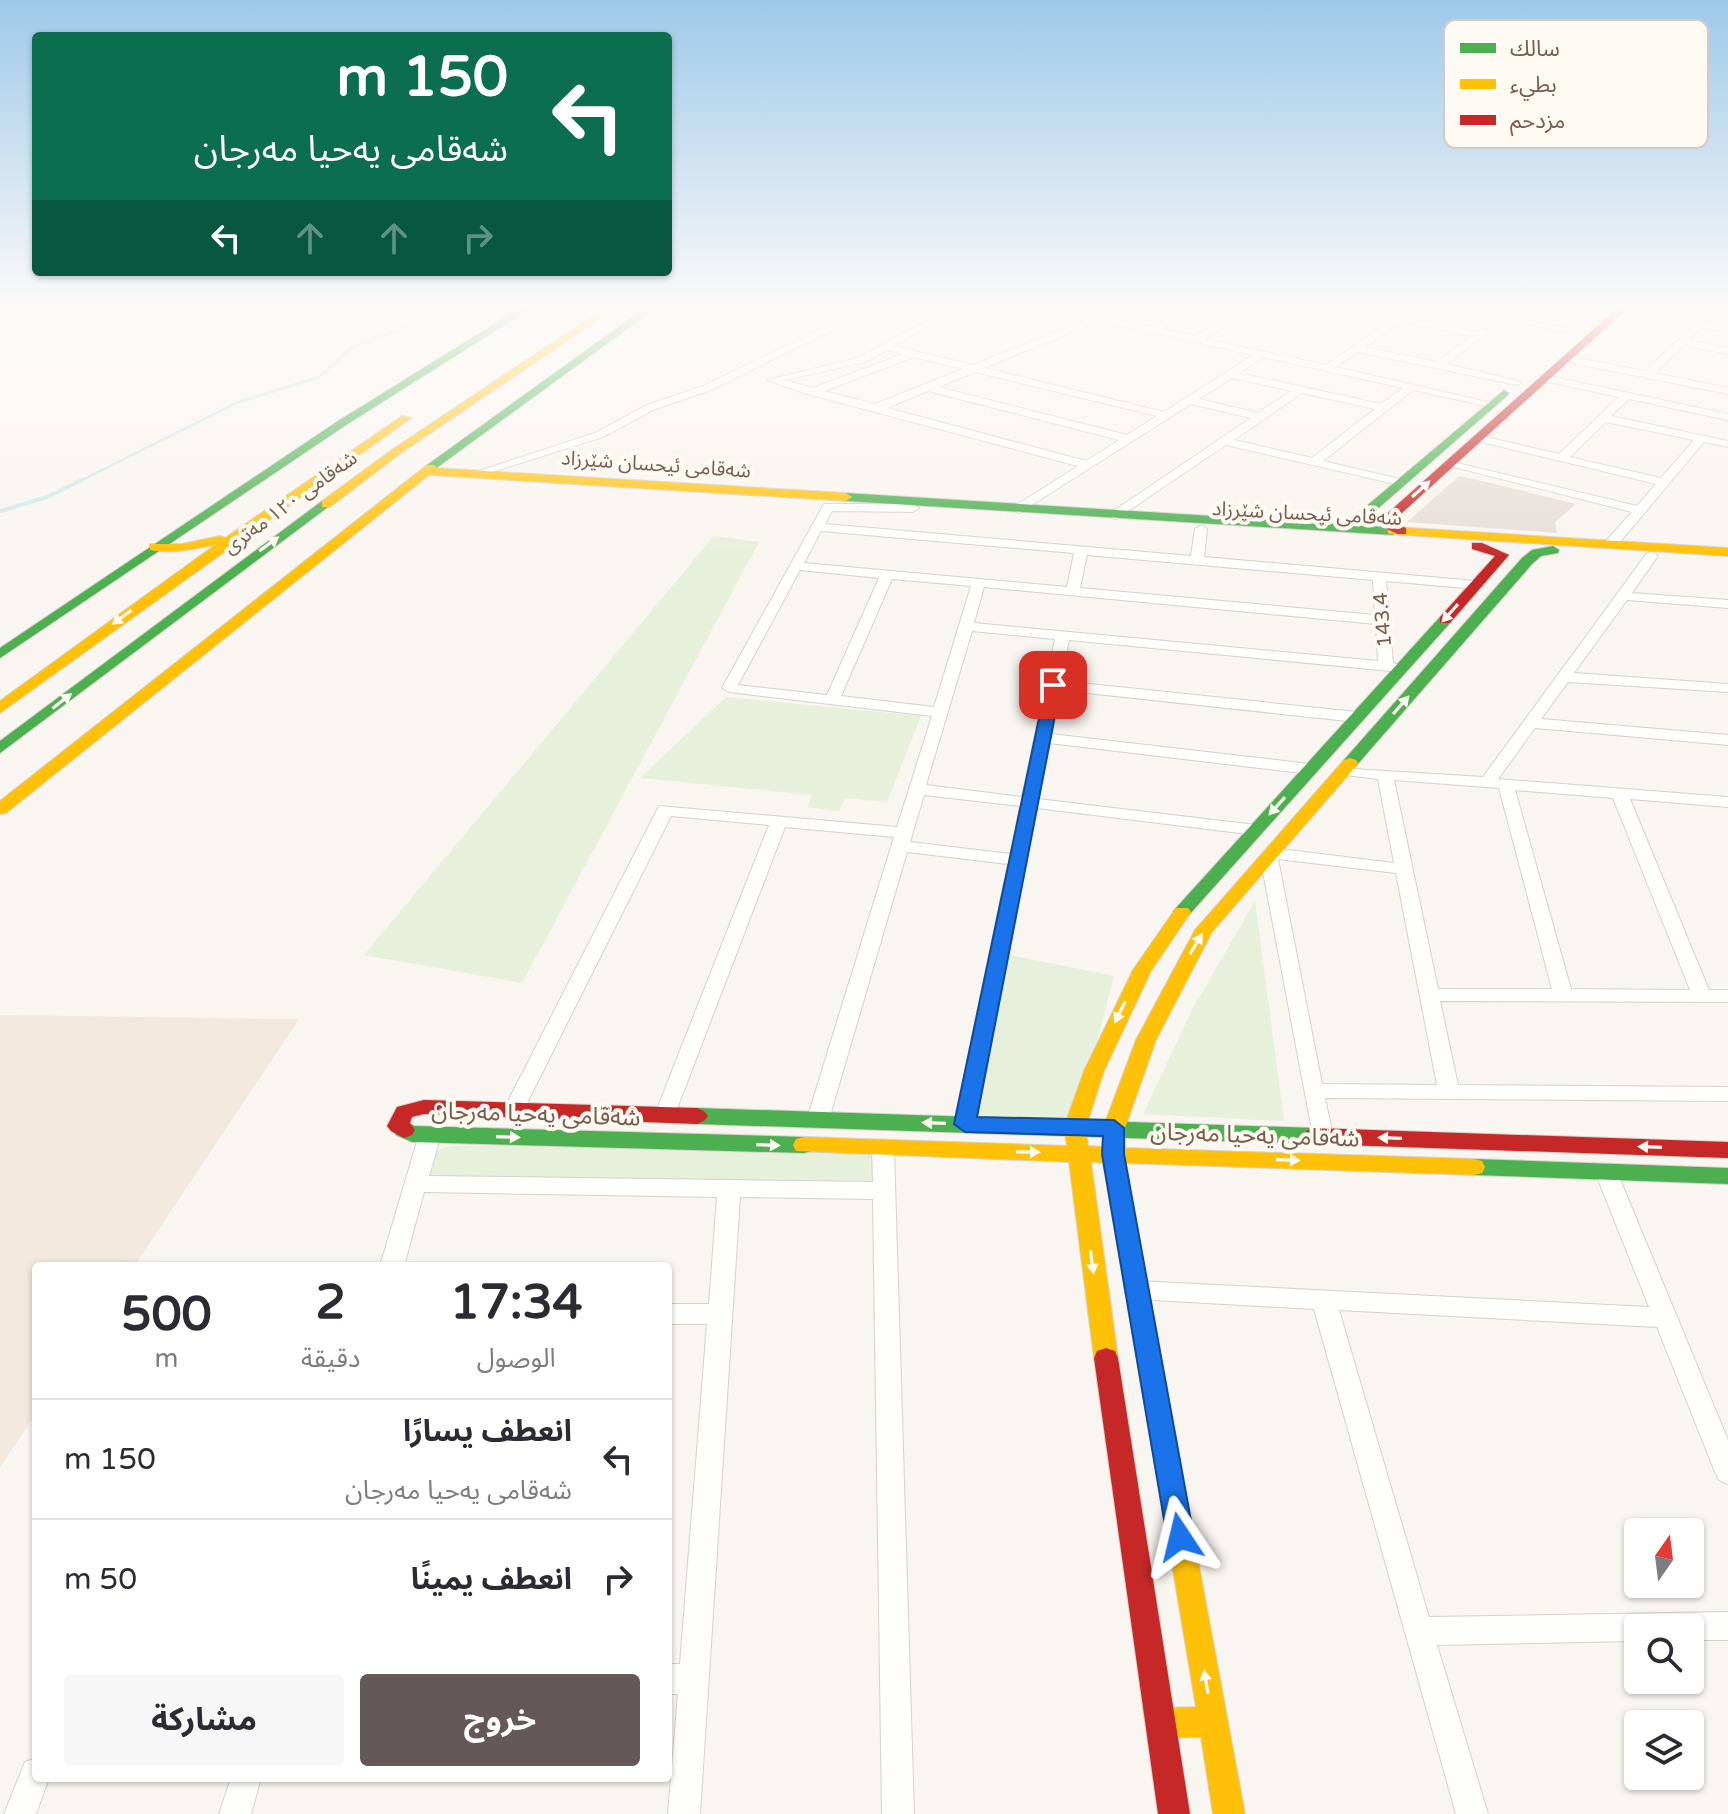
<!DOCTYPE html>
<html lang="ar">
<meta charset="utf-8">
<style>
body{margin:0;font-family:"Varela Round","Noto Sans Arabic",sans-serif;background:#f7f7f7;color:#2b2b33;direction:rtl;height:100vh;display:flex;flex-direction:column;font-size:30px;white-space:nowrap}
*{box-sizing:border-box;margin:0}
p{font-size:26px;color:#7c7c81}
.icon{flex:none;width:44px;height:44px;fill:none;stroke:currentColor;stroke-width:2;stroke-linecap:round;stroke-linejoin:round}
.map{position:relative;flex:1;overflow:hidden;direction:ltr}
.details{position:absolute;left:32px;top:1262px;width:640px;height:520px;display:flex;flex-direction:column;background:#fff;border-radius:8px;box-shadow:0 2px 6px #0004;direction:rtl}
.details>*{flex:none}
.hud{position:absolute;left:32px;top:32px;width:640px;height:244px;border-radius:8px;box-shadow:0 2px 6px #0004;direction:rtl;background:#0b6e4f;color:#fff;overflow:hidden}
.needle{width:52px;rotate:14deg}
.buttons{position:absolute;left:1624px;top:1518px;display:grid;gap:16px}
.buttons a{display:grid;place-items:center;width:80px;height:80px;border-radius:8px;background:#fff;box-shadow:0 2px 6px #0004;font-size:40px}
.pin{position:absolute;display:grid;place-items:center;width:68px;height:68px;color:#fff;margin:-34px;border-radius:16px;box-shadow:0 4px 12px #0006}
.me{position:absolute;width:88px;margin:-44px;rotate:350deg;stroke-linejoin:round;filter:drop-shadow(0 0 6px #0008)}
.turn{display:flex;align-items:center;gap:28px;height:168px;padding:0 32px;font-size:36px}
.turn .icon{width:104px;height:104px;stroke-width:2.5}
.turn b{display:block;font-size:56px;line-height:68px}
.lanes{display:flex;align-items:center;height:76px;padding:0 32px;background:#0003;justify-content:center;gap:40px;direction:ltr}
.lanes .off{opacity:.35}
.eta{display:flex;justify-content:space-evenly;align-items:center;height:136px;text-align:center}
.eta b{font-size:48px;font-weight:700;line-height:56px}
.action{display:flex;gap:16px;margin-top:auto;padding:16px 32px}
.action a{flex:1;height:92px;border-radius:8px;background:#625958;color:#fff;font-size:32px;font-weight:700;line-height:92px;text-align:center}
.action a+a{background:#f7f7f7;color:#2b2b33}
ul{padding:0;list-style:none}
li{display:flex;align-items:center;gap:24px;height:120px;padding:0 32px;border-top:2px solid #e1e1e2}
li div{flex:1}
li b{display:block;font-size:30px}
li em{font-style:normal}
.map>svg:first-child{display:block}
.residential{fill:#f2e8de}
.green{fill:#e7f0db}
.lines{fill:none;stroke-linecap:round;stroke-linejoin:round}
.stream-far1{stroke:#d0e8ea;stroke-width:3}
.stream{stroke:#d0e8ea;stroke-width:4}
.building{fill:#e6ded7}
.street-casing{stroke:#d7d1cb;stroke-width:2}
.fast-casing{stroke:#d9d2cb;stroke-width:2}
.slow-casing{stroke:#d9d2cb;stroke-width:2}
.jam-casing{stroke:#d9d2cb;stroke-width:2}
.street{fill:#fefefd;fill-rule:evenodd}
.fast{fill:#4caf50;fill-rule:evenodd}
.slow{fill:#ffc107;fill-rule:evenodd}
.jam{fill:#c62828;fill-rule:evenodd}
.oneway{fill:#fffaf3}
.route{fill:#1a73e8;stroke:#114b97;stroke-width:2}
.labels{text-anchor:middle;stroke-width:8;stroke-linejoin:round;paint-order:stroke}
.far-street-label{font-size:20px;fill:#7a5c4d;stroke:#fffaf3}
.street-label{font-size:24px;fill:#7a5c4d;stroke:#fffaf3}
.key{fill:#fffaf3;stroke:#d7cbc1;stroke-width:2}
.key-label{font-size:22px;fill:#7a5c4d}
</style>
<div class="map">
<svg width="1728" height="1814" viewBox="0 0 1728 1814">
<rect width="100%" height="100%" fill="#f9f5f0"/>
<path class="residential" d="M0,1015L299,1019L134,1266H36V1413L0,1467Z"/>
<g class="green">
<path d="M714,536L759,542L522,983L364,955Z"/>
<path d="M726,697L921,716L887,802L845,798L839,811L807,807L812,795L640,778Z"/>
<path d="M1255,901L1284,1121L1143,1114L1192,1010Z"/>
<path d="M1000,953L1114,976L1075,1127L965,1124Z"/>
<path d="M693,1142L883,1149L884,1191L416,1184L425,1154L451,1146Z"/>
</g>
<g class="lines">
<path class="stream-far1" d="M78,482L238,402L319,377L352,347L412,325L407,307L419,305"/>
<path class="stream" d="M0,511L47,497L82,480"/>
</g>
<path class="building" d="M1459,476L1495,484L1576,504L1555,522L1557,533L1407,522Z"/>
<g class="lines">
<defs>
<g id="street">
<path d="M871,305H883L711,390L655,409L603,437L479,476L469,474L595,433L647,405L703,386Z"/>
<path d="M956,305H967L894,346L973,365L1088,319L1034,305H1050L1153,327L1194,305H1204L1163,329L1195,336L1249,305H1259L1205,339L1326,365L1391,320L1323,305H1341L1477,332L1487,329V333L1447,364L1522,382L1517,385L1358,352L1336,367L1496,404L1491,407L1413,390L1323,461L1404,480V486L1226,445L1116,519L1112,518V512L1251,418L1191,404L1019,513L1013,509L1015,506L1078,466L807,394L767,380L858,358ZM1099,321L1253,355L1164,412L984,368ZM1401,322L1471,336L1437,362L1365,347ZM887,350L903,354L813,388L785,380L865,362ZM914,357L963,369L875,404L824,391ZM1264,357L1403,388L1381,404L1239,373ZM975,372L1157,416L1127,435L938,387ZM1232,378L1291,391L1258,413L1199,399ZM928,391L1119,440L1086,461L887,408ZM1302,393L1375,409L1312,458L1234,440Z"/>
<path d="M1434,305H1452L1580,331L1575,334Z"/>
<path d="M1545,305H1565L1601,313L1596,316Z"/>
<path d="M1704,305H1728V311Z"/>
<path d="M1620,307L1728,326V332L1702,327L1689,340L1728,348V354L1684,345L1655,373L1728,388V394L1562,361L1561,359L1566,356L1645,371L1693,326L1617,312L1615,310Z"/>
<path d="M1544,375L1728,414V420L1629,399L1611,416L1728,441V447L1704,442L1615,548H1605V542L1632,512L1442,464L1448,461L1637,506L1656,484L1473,440L1471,438L1477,435L1559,454L1619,397L1540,380V376ZM1606,422L1694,440L1661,478L1570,457Z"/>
<path d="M824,504H913L919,508L913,512L832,511L825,524L1191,556L1195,529L1201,525L1207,529L1204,557L1476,581L1483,585L1476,589L1386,581L1393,663L1408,668L1401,672L1069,640L1061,681L1357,712L1365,717L1357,722L1059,690L1051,734L1310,764L1318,769L1310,774L1049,743L1038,799L1256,825L1264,830L1256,835L1037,808L972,1129H958L954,1124L1008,864L907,852L829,1119L825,1124H811L807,1119L894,837L785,827L675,1114L672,1119H658L655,1114L769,825L671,816L524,1109L521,1114H507L504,1109L659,806L897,827L932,716L729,692L722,688ZM821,531L1074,553L1067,587L804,563ZM1087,555L1373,580L1375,615L1080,588ZM800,570L879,578L827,695L738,685ZM892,579L971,586L934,707L841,696ZM984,587L1376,624L1378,661L974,623ZM972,631L1055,639L1022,797L926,785ZM924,795L1020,806L1011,854L910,842Z"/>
<path d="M1652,552L1658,556L1632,593L1728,600V608L1627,600L1574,673L1728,684V692L1568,682L1541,719L1728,735V745L1535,728L1498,779L1728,797V807L1630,799L1709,990H1728V1002L1440,1001L1458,1085L1728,1087V1101L1325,1098L1333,1136L1330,1141L1322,1144L1314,1141L1260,856L1266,849L1272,848L1394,863L1378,779L1337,774L1335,771L1337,768L1483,777L1647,553ZM1394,780L1499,788L1552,989H1438ZM1515,790L1613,798L1690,990L1571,989ZM1278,859L1396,873L1437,1085L1322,1084Z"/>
<path d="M430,1127L438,1130L441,1135L429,1176L873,1182L872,1149L875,1143L883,1141L891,1143L894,1149L914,1814H882L873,1199L740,1197L700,1814H668L678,1694H668V1664H680L707,1324H668V1304H709L717,1197L424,1192L404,1266H380L419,1135L422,1130Z"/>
<path d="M1606,1164L1614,1166L1617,1172L1728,1440V1484L1719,1480L1715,1472L1657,1327L1339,1310L1429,1617L1728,1612V1640H1690V1628H1638V1641L1437,1645L1488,1814H1456L1314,1309L1137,1299L1129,1297L1125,1290L1129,1283L1137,1281L1649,1307L1595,1172L1598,1166Z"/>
<path d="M36,1758V1778H49L36,1814H4L25,1762Z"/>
<path d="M231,1778H261L251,1814H219Z"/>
</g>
<g id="fast">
<path d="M525,305H536L346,425L0,658V648L338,421Z"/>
<path d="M649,305H660L435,469H427V465Z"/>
<path d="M1504,390L1509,393L1508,395L1359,525L1397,528L1399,531L1393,535L846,501L840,497L846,493L1338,524L1350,520Z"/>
<path d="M322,501L332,504L0,753V741Z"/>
<path d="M1553,546L1559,550L1558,553L1541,556L1532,564L1356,766H1344L1342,763L1344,760L1522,558L1532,550Z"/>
<path d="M1445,616L1450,617V623L1188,916H1176L1173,912L1176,908L1440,617Z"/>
<path d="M697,1108L1314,1128L1322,1131L1325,1136L1322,1141L1314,1144L697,1124L690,1121L686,1116L690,1111Z"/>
<path d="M404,1122L415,1126L804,1137L812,1139L815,1145L812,1151L804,1153L412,1142L396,1135L393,1130L396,1125Z"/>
<path d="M1474,1159L1728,1168V1184L1474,1175L1466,1173L1463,1167L1466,1161Z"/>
</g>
<g id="slow">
<path d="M609,305H620L401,453L330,507H322V501L393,449Z"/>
<path d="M402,416L411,418L0,713V701L215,545C193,549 173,554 150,550V544H182L220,536L225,538Z"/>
<path d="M427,465H435L436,468L846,493L852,497L846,501L429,475L6,813L0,814V801Z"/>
<path d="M1393,527L1728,548V556L1389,534L1387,531Z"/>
<path d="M1350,758L1356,760L1358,763L1356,766L1212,932L1156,1040L1125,1128V1148L1474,1159L1482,1161L1485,1167L1482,1173L1474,1175L1124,1163L1114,1170L1106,1168L1104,1163L1091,1162L1118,1358L1115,1365L1106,1368L1097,1365L1094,1358L1069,1162L796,1151L793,1145L796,1139L804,1137L1067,1146L1064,1127L1084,1071L1133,970L1176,908H1188L1191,912L1151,971L1104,1071L1086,1127L1088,1146L1103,1147V1128L1136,1040L1195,930L1344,760Z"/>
<path d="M1177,1505L1186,1508L1190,1517L1245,1814H1213L1201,1737L1161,1738L1150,1734L1146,1723L1150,1712L1161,1708L1196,1707L1164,1517L1168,1508Z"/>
</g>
<g id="jam">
<path d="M1621,305H1631L1392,522L1406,528V534H1398L1380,526V520Z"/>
<path d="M1472,543H1482L1509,555L1450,623H1440V617L1495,556L1472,549Z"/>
<path d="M424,1100L697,1108L704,1111L708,1116L704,1121L697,1124L424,1114L412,1117L410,1123L415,1130L412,1135L404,1138L391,1131L387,1126L397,1107Z"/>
<path d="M1314,1128L1728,1142V1158L1314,1144L1306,1141L1303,1136L1306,1131Z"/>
<path d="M1114,1154L1122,1156L1125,1162L1190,1517L1186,1526L1177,1529L1168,1526L1164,1517L1103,1162L1106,1156Z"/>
<path d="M1106,1348L1115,1351L1118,1358L1190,1814H1158L1094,1358L1097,1351Z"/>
</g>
</defs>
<use href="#street" class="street-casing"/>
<use href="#fast" class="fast-casing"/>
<use href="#slow" class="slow-casing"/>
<use href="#jam" class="jam-casing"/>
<use href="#street" class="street"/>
<use href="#fast" class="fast"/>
<use href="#slow" class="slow"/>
<use href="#jam" class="jam"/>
</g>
<defs><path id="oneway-solid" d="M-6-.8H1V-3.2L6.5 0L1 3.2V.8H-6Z" transform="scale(2)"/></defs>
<g class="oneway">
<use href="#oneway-solid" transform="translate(1421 489) rotate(-42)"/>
<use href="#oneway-solid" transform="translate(269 544) rotate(-36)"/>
<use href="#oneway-solid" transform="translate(1450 613) rotate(132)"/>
<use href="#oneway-solid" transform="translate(122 617) rotate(144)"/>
<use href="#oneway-solid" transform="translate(62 701) rotate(-38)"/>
<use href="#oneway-solid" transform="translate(1401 705) rotate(-49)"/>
<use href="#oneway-solid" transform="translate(1277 806) rotate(132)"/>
<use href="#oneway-solid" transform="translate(1196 944) rotate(-59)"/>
<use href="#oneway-solid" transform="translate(1120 1012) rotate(116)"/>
<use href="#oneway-solid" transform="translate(934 1123) rotate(-178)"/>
<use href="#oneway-solid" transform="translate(508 1137) rotate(2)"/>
<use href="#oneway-solid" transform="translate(1390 1138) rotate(-178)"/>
<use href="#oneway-solid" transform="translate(768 1145) rotate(2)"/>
<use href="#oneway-solid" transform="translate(1650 1147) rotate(-178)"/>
<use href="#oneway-solid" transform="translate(1028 1152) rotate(1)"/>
<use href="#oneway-solid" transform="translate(1288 1160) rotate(2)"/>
<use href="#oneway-solid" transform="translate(1092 1262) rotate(82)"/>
<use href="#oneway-solid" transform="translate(1206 1682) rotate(-100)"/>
</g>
<linearGradient id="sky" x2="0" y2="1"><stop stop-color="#9ec9e9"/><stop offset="0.55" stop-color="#fcfaf8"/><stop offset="1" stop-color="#fcfaf8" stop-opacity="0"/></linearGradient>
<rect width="1728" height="559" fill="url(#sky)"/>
<path class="route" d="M1053,681L1061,685L977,1117L1114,1120L1124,1128V1154L1194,1537L1190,1546L1180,1549L1171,1546L1167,1537L1102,1154L1103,1136L965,1132L954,1124L1046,685Z"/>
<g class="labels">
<g class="far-street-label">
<text transform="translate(656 464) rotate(4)" y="7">شەقامی ئیحسان شێرزاد</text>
<text transform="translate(290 502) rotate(-36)" y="7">شەقامی ١٢٠ مەتری</text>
<text transform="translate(1307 513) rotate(3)" y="7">شەقامی ئیحسان شێرزاد</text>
<text transform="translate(1382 620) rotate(-95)" y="7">143.4</text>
</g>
<g class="street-label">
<text transform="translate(536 1114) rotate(2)" y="8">شەقامی یەحیا مەرجان</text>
<text transform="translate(1255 1135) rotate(2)" y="8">شەقامی یەحیا مەرجان</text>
</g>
</g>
<rect x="1444" y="20" width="264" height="128" rx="12" class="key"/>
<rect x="1460" y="43" width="36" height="10" fill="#4caf50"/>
<rect x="1460" y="79" width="36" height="10" fill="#ffc107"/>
<rect x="1460" y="115" width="36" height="10" fill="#c62828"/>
<g class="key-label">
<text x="1510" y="56">سالك</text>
<text x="1510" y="92">بطيء</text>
<text x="1510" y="128">مزدحم</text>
</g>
</svg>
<div class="buttons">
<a><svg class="needle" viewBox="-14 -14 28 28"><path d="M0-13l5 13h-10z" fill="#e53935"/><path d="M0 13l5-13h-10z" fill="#7c7c81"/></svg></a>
<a><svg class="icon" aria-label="search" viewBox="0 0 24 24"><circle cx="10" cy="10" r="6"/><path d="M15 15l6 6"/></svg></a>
<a><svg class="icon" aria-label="layers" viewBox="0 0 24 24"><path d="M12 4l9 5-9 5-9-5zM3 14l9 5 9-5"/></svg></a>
</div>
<div class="pin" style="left:1053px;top:685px;background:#d93025"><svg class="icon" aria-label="arrive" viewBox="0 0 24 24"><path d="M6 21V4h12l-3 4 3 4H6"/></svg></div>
<svg class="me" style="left:1180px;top:1537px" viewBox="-20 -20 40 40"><path d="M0-17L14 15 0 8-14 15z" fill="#1a73e8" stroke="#fff" stroke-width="4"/></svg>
<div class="hud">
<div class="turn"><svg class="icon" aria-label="left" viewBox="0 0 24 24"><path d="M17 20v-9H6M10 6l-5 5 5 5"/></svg><div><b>150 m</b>شەقامی یەحیا مەرجان</div></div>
<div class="lanes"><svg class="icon" aria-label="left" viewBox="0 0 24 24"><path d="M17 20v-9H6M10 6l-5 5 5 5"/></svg><svg class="icon off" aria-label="ahead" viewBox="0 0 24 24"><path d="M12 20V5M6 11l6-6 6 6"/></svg><svg class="icon off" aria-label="ahead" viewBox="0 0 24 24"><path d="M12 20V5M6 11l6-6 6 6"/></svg><svg class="icon off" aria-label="right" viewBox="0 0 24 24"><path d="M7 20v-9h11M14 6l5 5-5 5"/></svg></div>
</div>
<section class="details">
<div class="eta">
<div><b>17:34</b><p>الوصول</p></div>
<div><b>2</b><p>دقيقة</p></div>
<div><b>500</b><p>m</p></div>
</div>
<ul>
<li><svg class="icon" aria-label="left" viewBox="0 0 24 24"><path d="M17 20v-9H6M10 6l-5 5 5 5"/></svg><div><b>انعطف يسارًا</b><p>شەقامی یەحیا مەرجان</p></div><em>150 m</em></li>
<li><svg class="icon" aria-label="right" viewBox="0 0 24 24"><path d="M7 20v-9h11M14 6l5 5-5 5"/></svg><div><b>انعطف يمينًا</b></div><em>50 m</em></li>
</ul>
<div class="action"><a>خروج</a><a>مشاركة</a></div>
</section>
</div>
